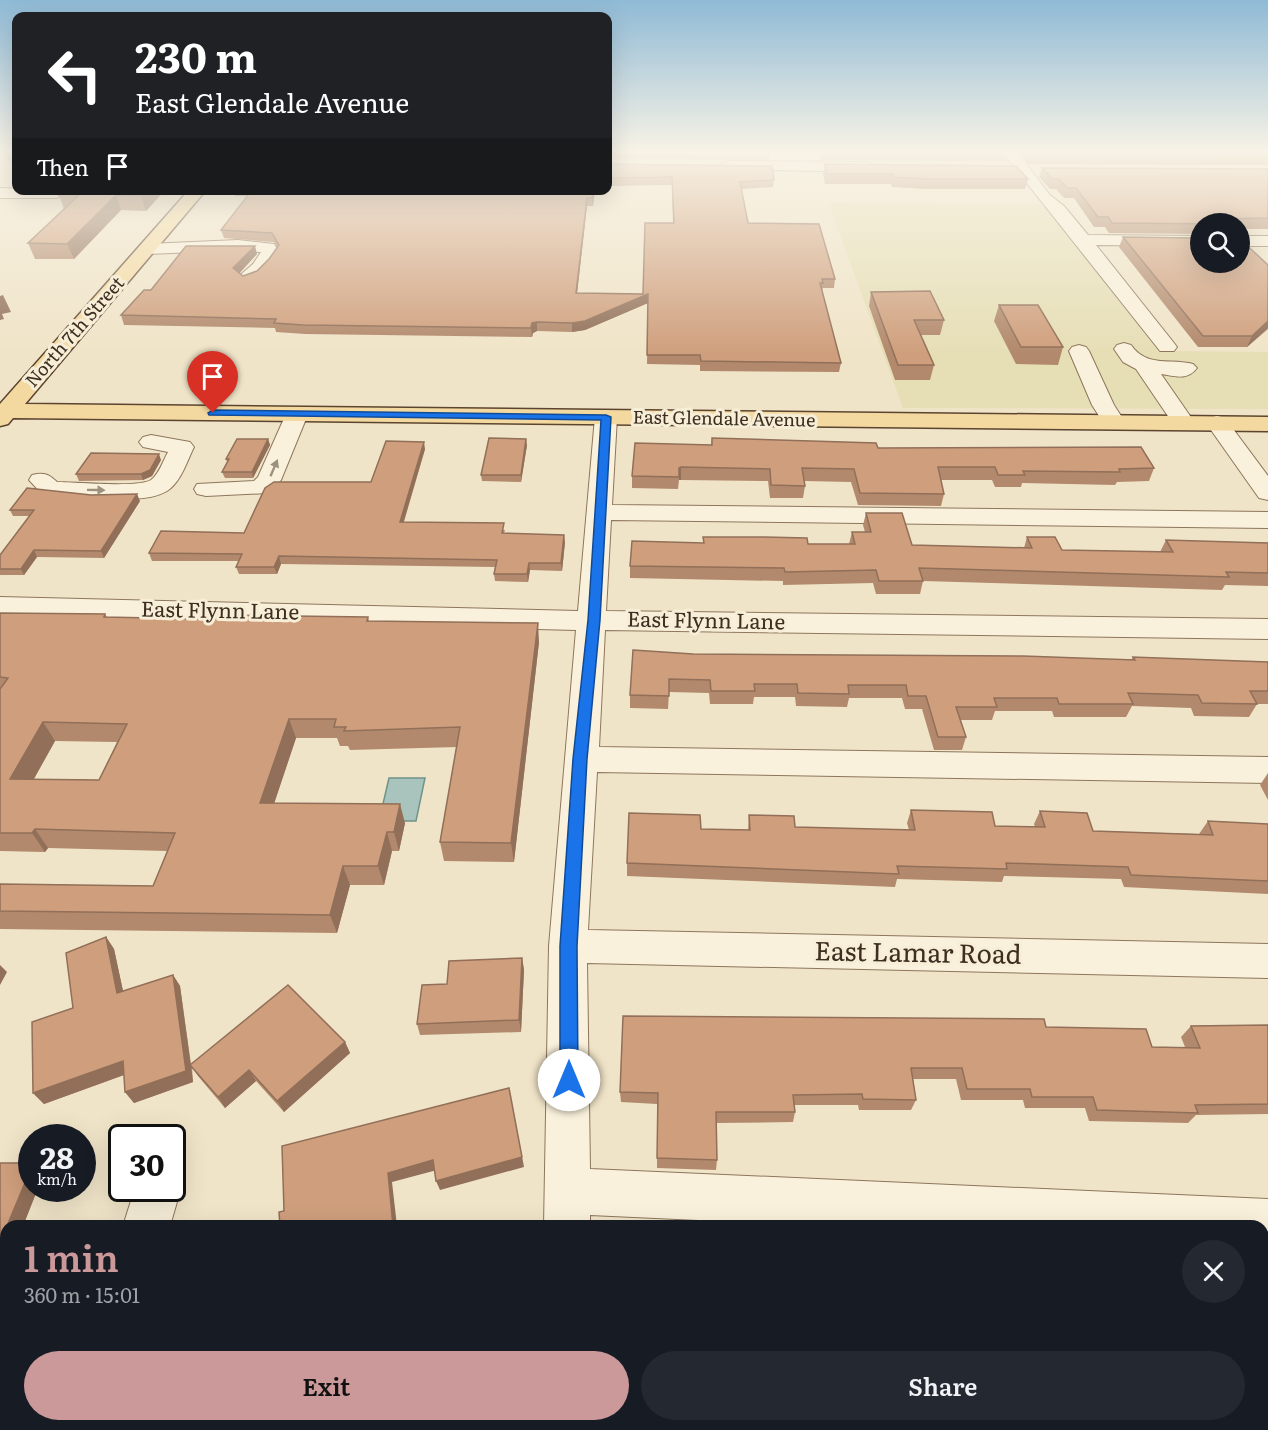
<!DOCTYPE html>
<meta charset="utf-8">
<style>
body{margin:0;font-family:Literata,serif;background:#242831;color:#f1f3f6;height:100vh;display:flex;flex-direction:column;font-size:22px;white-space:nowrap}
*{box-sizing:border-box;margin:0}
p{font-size:20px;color:#9ea1a6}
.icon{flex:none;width:33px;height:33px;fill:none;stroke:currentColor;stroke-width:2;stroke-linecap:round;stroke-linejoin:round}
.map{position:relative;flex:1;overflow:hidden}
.drawer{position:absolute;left:0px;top:1220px;width:1269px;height:212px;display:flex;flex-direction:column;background:#171b24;border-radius:18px 18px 0 0;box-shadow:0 6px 24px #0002}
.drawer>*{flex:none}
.guide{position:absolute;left:12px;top:12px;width:600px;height:183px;border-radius:12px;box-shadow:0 6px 24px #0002;background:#202124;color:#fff;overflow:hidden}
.buttons{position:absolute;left:1190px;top:213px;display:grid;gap:12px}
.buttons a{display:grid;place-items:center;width:60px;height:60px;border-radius:50%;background:#171b24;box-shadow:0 6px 24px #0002;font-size:30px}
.speed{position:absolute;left:18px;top:1124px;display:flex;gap:12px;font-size:30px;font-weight:700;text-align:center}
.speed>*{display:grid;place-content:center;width:78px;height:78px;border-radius:50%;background:#171b24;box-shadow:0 6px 24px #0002;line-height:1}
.speed small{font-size:15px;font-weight:400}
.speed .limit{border:3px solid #111;border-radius:9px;background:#fff;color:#111}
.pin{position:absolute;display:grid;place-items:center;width:51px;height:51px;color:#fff;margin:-62px -26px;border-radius:50% 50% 50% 0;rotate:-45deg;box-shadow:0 0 6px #0007}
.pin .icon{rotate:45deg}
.me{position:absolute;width:66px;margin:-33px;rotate:0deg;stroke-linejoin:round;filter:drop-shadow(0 0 4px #0008)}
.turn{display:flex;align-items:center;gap:21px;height:126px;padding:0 24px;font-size:27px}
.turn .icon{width:78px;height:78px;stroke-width:2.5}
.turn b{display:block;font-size:42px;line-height:51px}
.then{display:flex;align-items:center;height:57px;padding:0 24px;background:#0003;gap:12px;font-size:22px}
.round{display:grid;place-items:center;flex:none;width:63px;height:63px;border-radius:32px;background:#242831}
.overview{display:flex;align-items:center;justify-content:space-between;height:102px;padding:0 24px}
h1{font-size:36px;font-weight:600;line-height:45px;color:#cc999b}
.cta{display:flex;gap:12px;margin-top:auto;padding:12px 24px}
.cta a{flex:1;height:69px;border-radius:36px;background:#cc999b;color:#111;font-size:24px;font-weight:600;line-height:69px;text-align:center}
.cta a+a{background:#242831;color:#f1f3f6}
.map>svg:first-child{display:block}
.farmland{fill:#e6deb5}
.water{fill:#a9c4bc;stroke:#6f938a;stroke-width:1.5}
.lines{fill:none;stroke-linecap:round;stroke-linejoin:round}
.minor-casing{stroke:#8d765c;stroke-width:2}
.major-casing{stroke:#5b4430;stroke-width:3}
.minor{fill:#faf1dc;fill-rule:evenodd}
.major{fill:#f3d9a0;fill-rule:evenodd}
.wall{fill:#b2896c;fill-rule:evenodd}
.shaded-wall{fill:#916f58}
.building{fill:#cf9f7d;stroke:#916f58;stroke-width:1.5;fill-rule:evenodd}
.oneway{fill:#9c907e}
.route{fill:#1a73e8;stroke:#114b97;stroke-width:1.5}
.labels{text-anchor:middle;stroke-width:6;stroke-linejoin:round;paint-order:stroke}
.far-street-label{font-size:18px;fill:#3d2e20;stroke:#f7eed8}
.street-label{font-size:21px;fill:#3d2e20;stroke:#f7eed8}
.near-street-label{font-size:26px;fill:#3d2e20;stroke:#f7eed8}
</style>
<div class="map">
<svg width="1268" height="1430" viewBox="0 0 1268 1430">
<rect width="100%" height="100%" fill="#f0e4c8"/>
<path class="farmland" d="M828,202L1039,204L1061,219L1161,351L1268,352V409L903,408Z"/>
<path class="water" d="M389,778H425L416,821H379Z"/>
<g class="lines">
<defs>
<g id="minor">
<path d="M1003,153H1018L1050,195L1064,206L1088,235L1200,236V246L1096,245L1174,343L1177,347L1174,351H1160Z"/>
<path d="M728,161L868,162L876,167L868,172L723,169L720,166L723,163Z"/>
<path d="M0,188L63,190L65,193L57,198H0Z"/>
<rect x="1239" y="236" width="29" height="10"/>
<path d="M238,240L274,244L279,252C271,266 263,278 247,283L238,277L253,264L261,252L223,251L147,254L138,249L147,244Z"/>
<path d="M1124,343L1131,345C1147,368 1171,358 1193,364L1197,368C1187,381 1175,376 1161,374L1195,423L1192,428H1176L1136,369L1123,362L1114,349L1117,345Z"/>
<path d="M1079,345L1086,347L1089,351L1114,405L1125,422L1122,427H1106L1092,405L1069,351L1072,347Z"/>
<path d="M297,407L305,409L308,414L281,480L269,493L206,496L197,494L194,489L197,484L254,481L258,477L286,414L289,409Z"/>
<path d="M606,410L614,412L617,417L612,505L1268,512V528L611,520L606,611L1268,619V639L605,630L599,747L1268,757V783L597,772L588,930L1268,944V978L587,963L590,1169L1268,1199V1245H1263V1226H827L590,1215V1226H544L549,946L576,630L0,615V597L578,611L595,417L598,412Z"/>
<path d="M1217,416L1225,418L1268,476V500L1259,498L1206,423L1209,418Z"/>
<path d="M151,435L190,442L194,447C187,461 181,482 167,491C142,506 81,497 51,496L42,494L29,480L32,475C44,472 49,474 57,482C75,482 138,488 151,480C159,474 163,461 168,452L143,447L139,442L143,437Z"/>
<path d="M172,1171L181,1188L170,1226H123L135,1188H172Z"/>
<path d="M54,1425H106L105,1430H53Z"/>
<rect x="528" y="1425" width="52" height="5"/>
</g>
<path id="major" d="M189,190H206L25,404L1268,417V431L13,418L8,424L0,426V404Z"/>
</defs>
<use href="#minor" class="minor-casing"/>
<use href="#major" class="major-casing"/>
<use href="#minor" class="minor"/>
<use href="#major" class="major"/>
</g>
<g class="wall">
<path d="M16,153V169H13L7,155Z"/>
<path d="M608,153H769V160L608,159Z"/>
<path d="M819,153H1008L1006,161L820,160Z"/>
<path d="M1020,153H1268V165L1028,164Z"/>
<path d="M608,164L774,180L773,187L742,189L748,223L835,279L834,288H823L822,290L841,363L839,372L700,371V365L647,364L648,303L585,330L572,332L537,331L533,333L532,337L305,334L276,332L275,328L124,325L121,315L151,290L257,254L239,273L243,276L257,271L269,259L277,247L274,242L224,238L221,230L248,196H235L233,190H595L593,206H587L577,294H643L673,223L672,185L608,186Z"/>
<path d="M825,164L1028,179L1025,189H925L892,187L891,184H825L823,174Z"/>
<path d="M1042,168L1268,169V229H1239V224H1200V234L1109,233L1105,227H1094L1074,198H1064L1056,189H1050L1039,177Z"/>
<path d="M64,190H165L146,211L121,210L74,259H35L28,243L64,209L59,195Z"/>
<path d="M1123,237L1268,265V329L1247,347H1198L1119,247Z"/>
<path d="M871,292L944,320L940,335H921L934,365L930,380H895L869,306Z"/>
<path d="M999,305L1063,347L1058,365L1016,364L994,321Z"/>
<path d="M712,438L878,448L1154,468L1149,481L1117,482L1115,485L1022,483L1021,487H995L992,480H941L944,494L941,506L858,505L851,482L804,481L805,486L803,498H770L768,481L681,480H679L678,489L632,488V476L711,445Z"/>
<path d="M268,439L270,445L253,478H225L222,472L227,462L226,459Z"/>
<path d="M527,445L521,482L482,481L481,475Z"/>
<path d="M425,449L404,522L505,530L504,533L565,542L562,571L530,570L528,582L495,581L494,574L495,567L281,564L277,574H239L236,567L239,561H152L149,553L244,533L371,482Z"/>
<path d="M161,460L152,476L143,480L79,481L76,474Z"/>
<path d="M140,501L104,558L37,557L24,575H0V555L29,516H13L10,510Z"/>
<path d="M866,513L912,545L1024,548L1027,537L1062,550L1160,552L1166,540L1268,543V586L1225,585L1222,590L923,581L920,594H876L873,583L783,585V581L630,578V566L703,543V537L808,544H849L852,532H865L863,525Z"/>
<path d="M0,613L105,614L107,617L204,619L368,617L369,621L539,642L514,862L444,861L440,842L457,747L350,750L348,746H340L337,738H296L274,803L405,823L399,851H392L384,885H350L337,933L0,929V884L153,886L167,851L48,848L45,852L0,851ZM55,741L117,742L99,780L34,779Z"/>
<path d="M693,654L1131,660L1133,657L1268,662V704H1257L1249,717L1194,716L1191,708L1132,706L1126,717H1054L1052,711H995L992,720H960L966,737L962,750H934L922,709H905L902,698H849L847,707L796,706L795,697H754L753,704H710L709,693L669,692L668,709L630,708V695Z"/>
<path d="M1268,773V800L1260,785Z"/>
<path d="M911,810L995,826L1035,827L1034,824L1040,811L1093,831L1199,834L1208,821L1268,824V894L1124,887L1121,879L1004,876L1002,882L897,879L895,887L627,876V863L701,829L748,830L749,815L795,827L909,830L907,823Z"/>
<path d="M106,937L114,949L123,991L173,975L180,986L191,1064L345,1042L350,1053L284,1112L256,1081L225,1108L198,1076L192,1067L193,1082L134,1103L125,1092L124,1075L44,1104L33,1093Z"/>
<path d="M522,958L524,970L521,1032L420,1035L417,1024L447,984Z"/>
<path d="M1268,1025V1114L1196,1115L1188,1123L1089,1121L1085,1108H1025L1023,1100H961L956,1079H913L916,1100L911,1110H859L858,1105H795V1112L793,1122L716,1123L717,1160L716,1170L657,1168V1104L621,1102L620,1092L1046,1027L1152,1047H1185L1181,1037L1191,1026Z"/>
<path d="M0,1163L32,1188H38L23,1226H6V1257L0,1272Z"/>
</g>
<g class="shaded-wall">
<path d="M146,190H165L146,211L141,196Z"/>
<path d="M594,190H595L593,206L592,198Z"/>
<path d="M116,195L121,210L74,259L67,244Z"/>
<path d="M587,198V206L576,302V293Z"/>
<path d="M255,246L257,254L236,277L233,268Z"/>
<path d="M648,294V303L585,330L572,332V323Z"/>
<path d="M3,295L11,312L2,314L4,319L0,320V296Z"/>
<path d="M1268,321V328L1247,347L1252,336Z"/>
<path d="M537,322V331L533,333L532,337L531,328L532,323Z"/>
<path d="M268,439L270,445L253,478L252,472Z"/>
<path d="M526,439L527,445L521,482V475Z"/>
<path d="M424,442L425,449L401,530L400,522Z"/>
<path d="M159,454L161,460L152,476L143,480L141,474Z"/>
<path d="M681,467V480H679V468Z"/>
<path d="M137,494L140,501L104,558L101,551Z"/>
<path d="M564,535L565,542L562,571L561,563Z"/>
<path d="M34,550L37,557L24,575L21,569Z"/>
<path d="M279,556L281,564L277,574L274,567Z"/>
<path d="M529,563L530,570L528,582L527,574Z"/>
<path d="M538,623L539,642L514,862L511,843Z"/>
<path d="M289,719L296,738L268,822L260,803Z"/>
<path d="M43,722L55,741L23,798L10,779Z"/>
<path d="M400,804L405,823L399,851L394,832Z"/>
<path d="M35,829L48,848L45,852L32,833Z"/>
<path d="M387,832L392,851L384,885L378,866Z"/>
<path d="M343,866L350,885L337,933L330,915Z"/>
<path d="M106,937L114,949L126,1005L117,993Z"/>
<path d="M522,958L524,970L521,1032L519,1020Z"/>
<path d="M0,965L7,972L0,985Z"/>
<path d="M173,975L180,986L193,1082L134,1103L125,1092Z"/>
<path d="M345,1042L350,1053L284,1112L277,1101Z"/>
<path d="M123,1061L132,1072L44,1104L33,1093Z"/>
<path d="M249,1070L256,1081L225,1108L218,1097Z"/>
<path d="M509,1088L524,1167L440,1190L436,1181Z"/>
<path d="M433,1160L437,1170L392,1182L397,1226H393L388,1173Z"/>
<path d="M32,1166V1188H38L23,1226H7Z"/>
<path d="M6,1228V1246L0,1242Z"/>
<path d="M0,1244L6,1248V1257L0,1272Z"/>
<path d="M312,1425H320L319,1430H311Z"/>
</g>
<g class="building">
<path d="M9,153H16V155H7Z"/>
<path d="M1030,153H1268V155L1031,154Z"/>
<path d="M608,164L772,166L774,180L740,182L748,223L819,224L835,279H822L823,283H820L841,363L701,361L700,355H647L648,294L585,321L572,323L537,322L532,323L531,328L303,325L274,323L276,319L121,315L144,290H151L186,246H255L233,268L243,276L257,271L269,259L279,245L272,233L221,230L252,190H594L592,198H587L576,293L643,294L645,223H674L672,177L608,178Z"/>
<path d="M825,164L1016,166L1028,179H927L894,177L893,174H827Z"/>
<path d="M1042,168L1268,169V218L1218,219L1223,224L1112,223L1108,217H1098L1076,188H1067L1059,179H1052Z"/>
<path d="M64,190H146L141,196L116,195L67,244L28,243L79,195H59Z"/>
<path d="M1123,237L1200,238V262H1239V238L1268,265V321L1252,336H1203Z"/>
<path d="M930,291L944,320H914L934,365H898L871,292Z"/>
<path d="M999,305H1038L1063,347H1021Z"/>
<path d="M489,438L526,439L521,475H481Z"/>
<path d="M712,438L876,443L878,448L1141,447L1154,468L1119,469L1120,472L1023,471L1025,475H998L995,467H938L944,494L860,493L854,469L802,468L805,486L771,485L770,469L681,467L679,468V477L632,476L635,443L712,445Z"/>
<path d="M237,439H268L252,472H222L229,459H226Z"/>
<path d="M386,441L424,442L400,522L504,523L502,533L564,535L561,563H529L527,574H494L497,560L279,556L274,567H236L242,554L149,553L161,531L244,533L265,488L274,482H371Z"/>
<path d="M91,453L159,454L150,470L141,474H76Z"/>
<path d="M27,488L91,495L137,494L101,551L34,550L21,569H0V555L34,510H10Z"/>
<path d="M866,513H902L912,545L1032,548L1027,537H1055L1062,550L1173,552L1166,540L1268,543V573L1226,572L1229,577L919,568L923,581H879L876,570L785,572L784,568L630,566L632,541L704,543L703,537H764L807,538L808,544H855L852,532H871Z"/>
<path d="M0,613L105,614L104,617L204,619L206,615L368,617L367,621L538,623L511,843L440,842L460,727L344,731L346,727H334L336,719H289L260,803L400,804L394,832H387L378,866H343L330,915L0,911V884L153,886L175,833L35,829L32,833H0V689L8,678L0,677ZM43,722L127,724L99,780L10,779Z"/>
<path d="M633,650L693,654L1023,656L1135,660L1133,657L1268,662V691H1250L1257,704L1202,703L1198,695L1128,693L1133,704H1059L1057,698H994L997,707H956L966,737H938L926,696H908L906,685H848L849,694L798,693L797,684H754L755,691H711L710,680L669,679V696L630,695Z"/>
<path d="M911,810L992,812L995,826L1045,827L1040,811L1087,813L1093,831L1213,835L1208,821L1268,824V881L1131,875L1128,867L1006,863L1007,869L897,866L899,874L627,863L629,813L700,815L701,829L750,830L749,815L794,816L795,827L915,830Z"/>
<path d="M106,937L117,993L173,975L186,1071L125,1092L123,1061L33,1093L32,1022L73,1008L66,953Z"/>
<path d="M522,958L519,1020L417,1024L422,985L447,984L449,961Z"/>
<path d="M288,985L345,1042L277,1101L249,1070L218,1097L190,1065Z"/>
<path d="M623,1016L1044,1019L1046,1027L1146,1029L1152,1047L1200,1048L1191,1026L1268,1025V1104L1195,1105L1198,1113L1097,1110L1093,1097H1032L1030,1089H967L962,1068H911L916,1100L863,1099L862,1094L793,1095L795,1112H716L717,1160L657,1158L658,1093L620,1092Z"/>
<path d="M509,1088L522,1157L436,1181L433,1160L388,1173L393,1226H280L279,1212L284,1211L282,1146Z"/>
<path d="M0,1163H32V1166L7,1226H6L0,1242Z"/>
<path d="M522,1221V1226H482V1222Z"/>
<path d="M735,1223L768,1225V1226H735Z"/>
<path d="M1263,1350H1268V1430H605V1425H1263Z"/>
<path d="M199,1425H312L311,1430H198Z"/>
</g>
<defs><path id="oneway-solid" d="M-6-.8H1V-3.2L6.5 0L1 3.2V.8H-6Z" transform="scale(1.5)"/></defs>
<g class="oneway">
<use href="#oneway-solid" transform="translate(274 468) rotate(-67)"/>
<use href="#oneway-solid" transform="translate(96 490) rotate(1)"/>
</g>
<linearGradient id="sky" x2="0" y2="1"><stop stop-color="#8fbad6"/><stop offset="0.43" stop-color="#f8f3e6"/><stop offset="1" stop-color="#f8f3e6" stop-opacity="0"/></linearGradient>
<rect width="1268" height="353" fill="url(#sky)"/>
<path class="route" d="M213,410L606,415L611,417L600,620L587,759L577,946L578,1080L575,1086L569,1089L562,1086L560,1080V946L573,759L588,620L601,420L209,415L208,413Z"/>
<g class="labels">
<g class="far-street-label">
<text transform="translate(75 332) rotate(-49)" y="6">North 7th Street</text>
<text transform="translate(724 419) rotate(1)" y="6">East Glendale Avenue</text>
</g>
<g class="street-label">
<text transform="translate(220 611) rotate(1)" y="7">East Flynn Lane</text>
<text transform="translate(706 621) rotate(1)" y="7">East Flynn Lane</text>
</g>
<g class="near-street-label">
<text transform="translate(918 953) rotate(1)" y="9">East Lamar Road</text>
</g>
</g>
</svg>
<div class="buttons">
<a><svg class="icon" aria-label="search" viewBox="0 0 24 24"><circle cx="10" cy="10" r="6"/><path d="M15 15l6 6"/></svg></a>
</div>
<div class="speed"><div>28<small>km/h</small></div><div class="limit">30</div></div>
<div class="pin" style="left:213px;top:413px;background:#d93025"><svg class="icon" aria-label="arrive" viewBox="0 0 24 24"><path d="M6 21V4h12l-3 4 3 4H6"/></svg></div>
<svg class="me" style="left:569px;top:1080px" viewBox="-20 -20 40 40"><circle r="19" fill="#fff"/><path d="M0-13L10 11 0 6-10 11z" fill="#1a73e8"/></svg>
<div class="guide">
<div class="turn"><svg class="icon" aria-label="left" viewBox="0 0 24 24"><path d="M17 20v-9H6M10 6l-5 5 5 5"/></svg><div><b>230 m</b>East Glendale Avenue</div></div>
<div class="then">Then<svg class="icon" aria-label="arrive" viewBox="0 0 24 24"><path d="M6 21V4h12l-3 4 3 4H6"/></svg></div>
</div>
<section class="drawer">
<div class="overview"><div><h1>1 min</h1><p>360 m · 15:01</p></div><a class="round"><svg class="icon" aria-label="close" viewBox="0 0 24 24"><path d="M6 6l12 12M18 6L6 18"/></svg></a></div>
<div class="cta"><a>Exit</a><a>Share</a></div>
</section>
</div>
